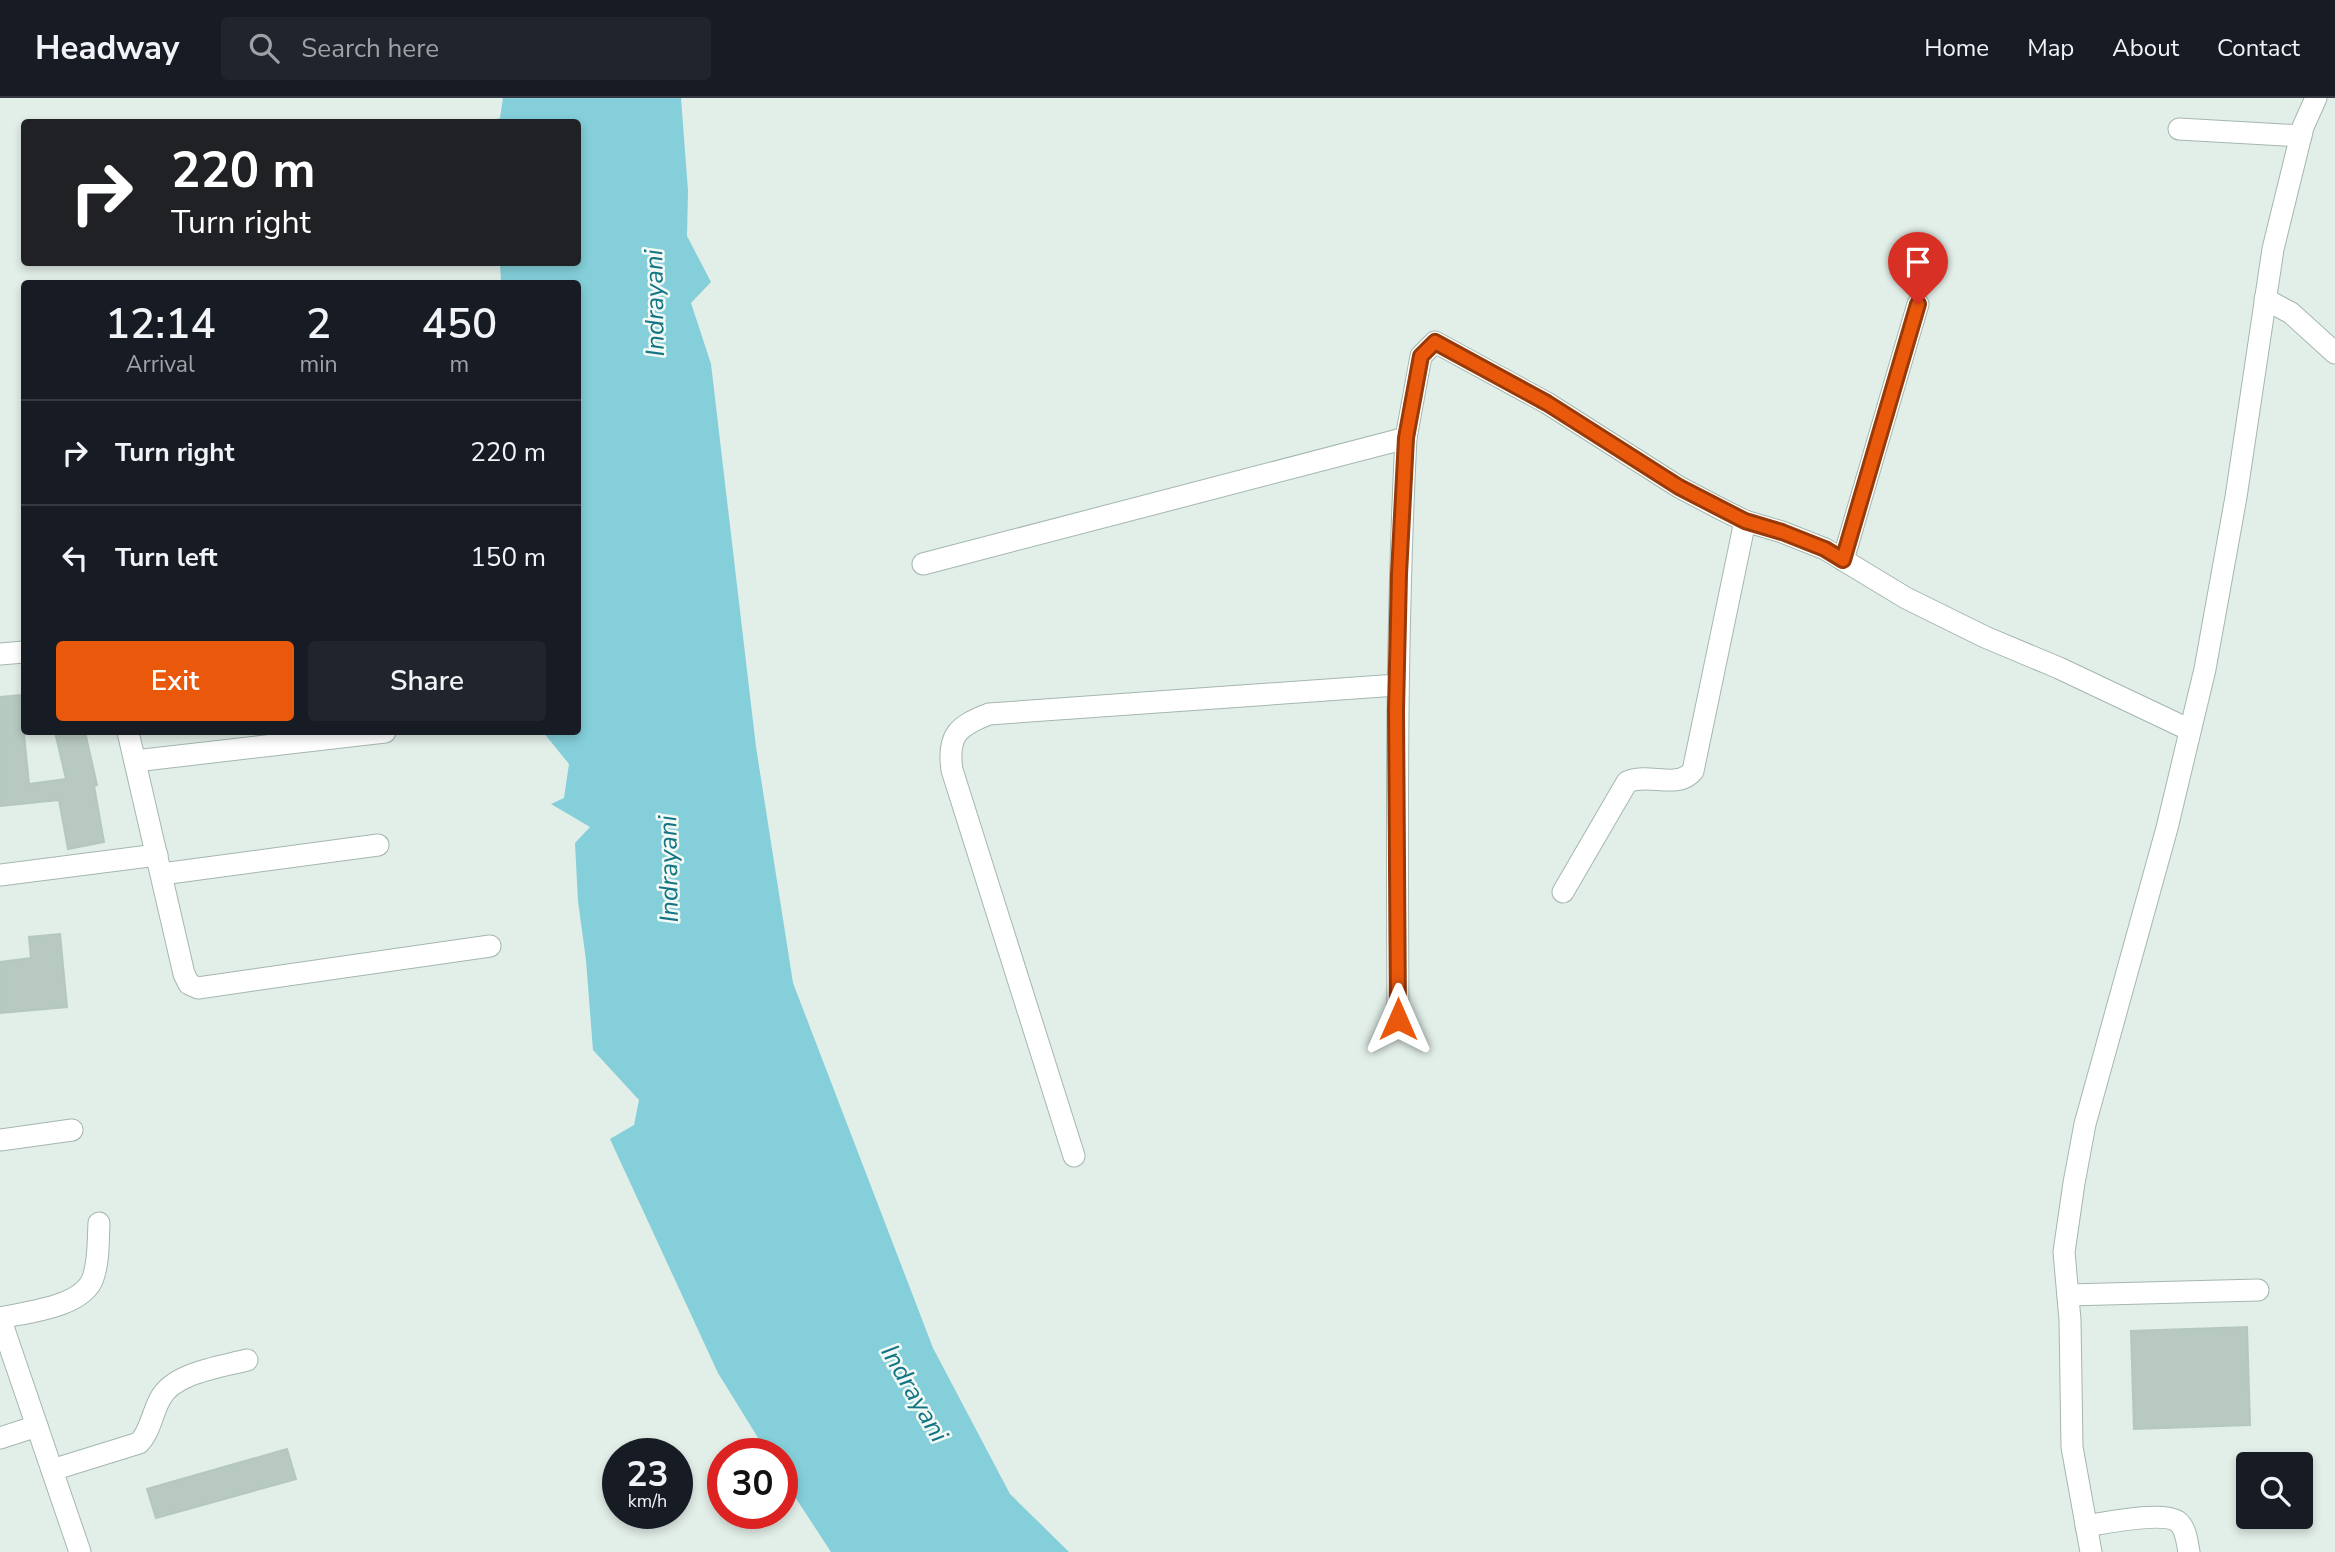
<!DOCTYPE html>
<style>
body{margin:0;font-family:"Nunito Sans",sans-serif;background:#20242c;color:#f1f3f6;height:100vh;display:flex;flex-direction:column;font-size:26px;white-space:nowrap}
*{box-sizing:border-box;margin:0}
p{font-size:23px;color:#9ea1a6}
.icon{flex:none;width:38px;height:38px;fill:none;stroke:currentColor;stroke-width:2;stroke-linecap:round;stroke-linejoin:round}
.map{position:relative;flex:1;overflow:hidden}
.details{position:absolute;left:21px;top:182px;width:560px;height:455px;display:flex;flex-direction:column;background:#171b24;border-radius:7px;box-shadow:0 4px 10px #0003}
.details>*{flex:none}
.hud{position:absolute;left:21px;top:21px;width:560px;height:147px;border-radius:7px;box-shadow:0 4px 10px #0003;background:#202124;color:#fff;overflow:hidden}
.controls{position:absolute;left:2236px;top:1354px;display:grid;gap:14px}
.controls a{display:grid;place-items:center;width:77px;height:77px;border-radius:7px;background:#171b24;box-shadow:0 4px 10px #0003;font-size:35px}
.speed{position:absolute;left:602px;top:1340px;display:flex;gap:14px;font-size:35px;font-weight:700;text-align:center}
.speed>*{display:grid;place-content:center;width:91px;height:91px;border-radius:50%;background:#171b24;box-shadow:0 4px 10px #0003;line-height:1}
.speed small{font-size:18px;font-weight:400}
.speed .limit{border:10px solid #d22;background:#fff;color:#111}
.pin{position:absolute;display:grid;place-items:center;width:60px;height:60px;color:#fff;margin:-72px -30px;border-radius:50% 50% 50% 0;rotate:-45deg;box-shadow:0 0 7px #0007}
.pin .icon{rotate:45deg}
.me{position:absolute;width:77px;margin:-38px;rotate:0deg;stroke-linejoin:round;filter:drop-shadow(0 0 5px #0008)}
.turn{display:flex;align-items:center;gap:24px;height:147px;padding:0 35px;font-size:32px}
.turn .icon{width:91px;height:91px;stroke-width:2.5}
.turn b{display:block;font-size:49px;line-height:60px}
.eta{display:flex;justify-content:space-evenly;align-items:center;height:119px;text-align:center}
.eta b{font-size:42px;font-weight:600;line-height:49px}
.button{display:flex;gap:14px;margin-top:auto;padding:14px 35px}
.button a{flex:1;height:80px;border-radius:7px;background:#ea580c;color:#fff;font-size:28px;font-weight:600;line-height:80px;text-align:center}
.button a+a{background:#20242c;color:#f1f3f6}
ul{padding:0;list-style:none}
li{display:flex;align-items:center;gap:21px;height:105px;padding:0 35px;border-top:2px solid #363941}
li div{flex:1}
li b{display:block;font-size:26px}
li em{font-style:normal}
header{display:flex;align-items:center;gap:42px;box-sizing:border-box;height:98px;padding:0 35px;background:#171b24;border-bottom:2px solid #363941}
header strong{font-size:33px}
nav{display:flex;gap:38px;margin-inline-start:auto;font-size:24px}
.search{width:490px;height:63px;background:#20242c;display:flex;align-items:center;gap:18px;box-sizing:border-box;padding:0 24px;border-radius:7px;color:#9ea1a6;font-size:26px}
.map>svg:first-child{display:block}
.water{fill:#84cfd9}
.building{fill:#b7c9c1;stroke:#b4c8bf;stroke-width:2}
.lines{fill:none;stroke-linecap:round;stroke-linejoin:round}
.minor-casing{stroke:#a4b7af;stroke-width:23}
.minor{stroke:#fff;stroke-width:21}
.route-casing{stroke:#983908;stroke-width:18}
.route{stroke:#ea580c;stroke-width:12}
.labels{text-anchor:middle;stroke-width:5;stroke-linejoin:round;paint-order:stroke}
.water-label{font-size:26px;font-style:italic;fill:#137584;stroke:#f3faf6}
</style>
<header>
<strong>Headway</strong>
<div class="search"><svg class="icon" aria-label="search" viewBox="0 0 24 24"><circle cx="10" cy="10" r="6"/><path d="M15 15l6 6"/></svg>Search here</div>
<nav><a>Home</a><a>Map</a><a>About</a><a>Contact</a></nav>
</header>
<div class="map">
<svg width="2335" height="1454" viewBox="0 0 2335 1454">
<rect width="100%" height="100%" fill="#e2eee8"/>
<path class="water" d="M503,0H681L688,93L687,138L711,184L691,205L711,266L756,649L793,885L933,1250L1010,1396L1069,1454H831L782,1379V1356H768L718,1275L610,1041L634,1027L639,1002L593,952L586,862L578,803L575,745L590,729L551,706L564,700L569,666L543,634H578V186L501,185L500,165L578,164V24H486L500,20Z"/>
<g class="building">
<path d="M20,597L29,686L66,681L55,634H85L97,687L94,688L104,744L68,751L59,702L0,708V599Z"/>
<path d="M60,836L67,909L0,915V864L31,860L29,839Z"/>
<path d="M2247,1229L2250,1327L2134,1331L2131,1233Z"/>
<path d="M287,1351L296,1381L156,1420L147,1391Z"/>
</g>
<g class="lines">
<defs>
<g id="minor">
<path d="M2179,31L2301,38"/>
<path d="M2265,201L2291,215L2335,255"/>
<path d="M1843,462L1918,206"/>
<path d="M923,466L1406,340L1421,258L1435,244L1547,305L1679,389L1719,410L1745,423L1782,434L1825,451L1906,500L1985,539L2059,570L2190,632"/>
<path d="M0,556L24,554"/>
<path d="M128,634L184,876L189,886L198,890L490,848"/>
<path d="M135,663L385,634"/>
<path d="M162,776L378,747"/>
<path d="M0,777L157,757"/>
<path d="M1563,794L1627,684C1649,674 1677,692 1693,673L1745,423"/>
<path d="M1398,921C1397,727 1396,534 1406,340"/>
<path d="M0,1042L72,1032"/>
<path d="M1074,1058L952,672C947,637 958,628 989,616L1397,587"/>
<path d="M2068,1197L2258,1192"/>
<path d="M0,1220L80,1454"/>
<path d="M0,1220C27,1214 83,1209 93,1180C99,1163 98,1143 99,1125"/>
<path d="M0,1340L37,1328"/>
<path d="M52,1372L139,1345C150,1334 152,1316 160,1301C173,1275 220,1269 247,1262"/>
<path d="M2086,1428C2106,1425 2160,1413 2177,1423C2186,1429 2187,1444 2189,1454"/>
<path d="M2091,1454L2072,1349L2070,1222L2064,1154L2074,1085L2085,1026L2167,730L2205,571L2236,399L2273,151L2303,29L2316,0"/>
</g>
</defs>
<use href="#minor" class="minor-casing"/>
<use href="#minor" class="minor"/>
</g>
<g class="lines">
<defs>
<path id="route" d="M1398,921L1396,612L1399,476L1406,340L1421,258L1435,244L1547,305L1679,389L1745,423L1782,434L1825,451L1843,462L1918,206"/>
</defs>
<use href="#route" class="route-casing"/>
<use href="#route" class="route"/>
</g>
<g class="labels">
<g class="water-label">
<text transform="translate(654 205) rotate(-91)" y="9">Indrayani</text>
<text transform="translate(668 771) rotate(-91)" y="9">Indrayani</text>
<text transform="translate(915 1295) rotate(60)" y="9">Indrayani</text>
</g>
</g>
</svg>
<div class="controls">
<a><svg class="icon" aria-label="search" viewBox="0 0 24 24"><circle cx="10" cy="10" r="6"/><path d="M15 15l6 6"/></svg></a>
</div>
<div class="speed"><div>23<small>km/h</small></div><div class="limit">30</div></div>
<div class="pin" style="left:1918px;top:206px;background:#d93025"><svg class="icon" aria-label="arrive" viewBox="0 0 24 24"><path d="M6 21V4h12l-3 4 3 4H6"/></svg></div>
<svg class="me" style="left:1398px;top:921px" viewBox="-20 -20 40 40"><path d="M0-17L14 15 0 8-14 15z" fill="#ea580c" stroke="#fff" stroke-width="4"/></svg>
<div class="hud">
<div class="turn"><svg class="icon" aria-label="right" viewBox="0 0 24 24"><path d="M7 20v-9h11M14 6l5 5-5 5"/></svg><div><b>220 m</b>Turn right</div></div>
</div>
<section class="details">
<div class="eta">
<div><b>12:14</b><p>Arrival</p></div>
<div><b>2</b><p>min</p></div>
<div><b>450</b><p>m</p></div>
</div>
<ul>
<li><svg class="icon" aria-label="right" viewBox="0 0 24 24"><path d="M7 20v-9h11M14 6l5 5-5 5"/></svg><div><b>Turn right</b></div><em>220 m</em></li>
<li><svg class="icon" aria-label="left" viewBox="0 0 24 24"><path d="M17 20v-9H6M10 6l-5 5 5 5"/></svg><div><b>Turn left</b></div><em>150 m</em></li>
</ul>
<div class="button"><a>Exit</a><a>Share</a></div>
</section>
</div>
